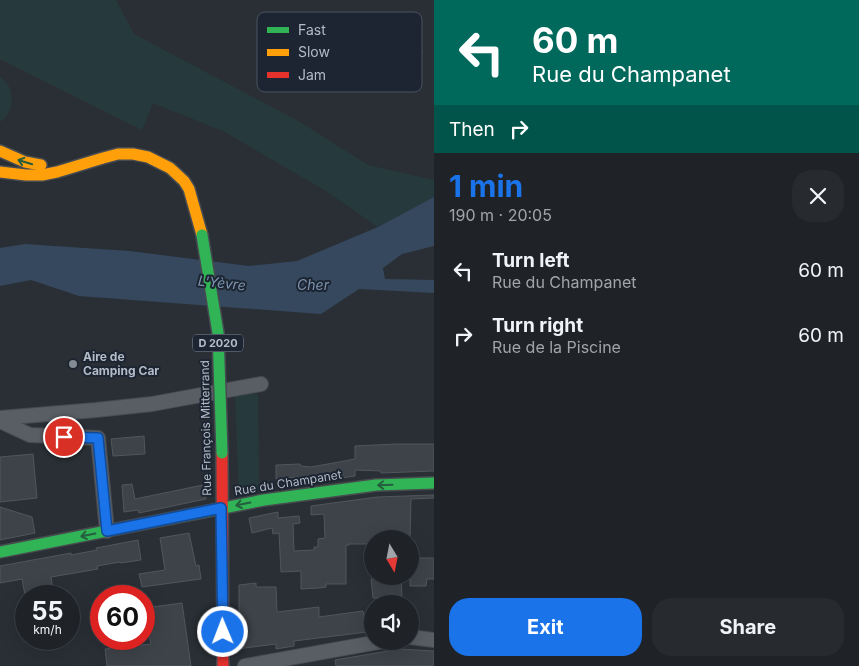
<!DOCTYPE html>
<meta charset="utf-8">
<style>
body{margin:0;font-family:Inter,sans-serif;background:#272b30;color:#f1f3f6;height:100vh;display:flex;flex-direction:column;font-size:19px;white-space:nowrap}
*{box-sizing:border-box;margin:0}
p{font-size:16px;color:#a1a4a8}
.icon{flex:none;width:28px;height:28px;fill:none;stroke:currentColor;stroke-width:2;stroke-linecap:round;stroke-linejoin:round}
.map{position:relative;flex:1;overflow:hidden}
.side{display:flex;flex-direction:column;background:#1f2328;width:425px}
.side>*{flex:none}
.banner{background:#00695c;color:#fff;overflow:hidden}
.needle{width:32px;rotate:170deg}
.buttons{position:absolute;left:364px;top:530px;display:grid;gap:10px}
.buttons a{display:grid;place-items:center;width:55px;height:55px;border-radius:50%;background:#1f2328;box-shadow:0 5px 20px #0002,0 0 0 1px #3c4045;font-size:25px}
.speed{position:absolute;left:15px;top:585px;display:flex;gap:10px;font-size:25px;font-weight:700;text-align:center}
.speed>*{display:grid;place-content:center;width:65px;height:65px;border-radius:50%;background:#1f2328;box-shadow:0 5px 20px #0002,0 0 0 1px #3c4045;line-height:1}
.speed small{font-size:12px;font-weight:400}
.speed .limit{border:8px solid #d22;background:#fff;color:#111}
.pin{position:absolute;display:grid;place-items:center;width:42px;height:42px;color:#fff;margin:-21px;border:2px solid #fff;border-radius:50%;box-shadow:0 1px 5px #0007}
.me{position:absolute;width:55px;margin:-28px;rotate:359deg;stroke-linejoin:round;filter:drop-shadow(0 0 4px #0008)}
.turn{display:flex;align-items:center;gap:18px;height:105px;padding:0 15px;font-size:22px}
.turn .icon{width:65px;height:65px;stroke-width:2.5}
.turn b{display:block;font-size:35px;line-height:42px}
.then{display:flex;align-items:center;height:48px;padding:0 15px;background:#0003;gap:10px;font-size:19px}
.round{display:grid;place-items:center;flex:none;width:52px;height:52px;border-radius:20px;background:#272b30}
.head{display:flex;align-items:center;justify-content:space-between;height:85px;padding:0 15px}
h1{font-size:30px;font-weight:700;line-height:38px;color:#1a73e8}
.action{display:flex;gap:10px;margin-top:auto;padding:10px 15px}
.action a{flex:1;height:58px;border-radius:20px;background:#1a73e8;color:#fff;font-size:20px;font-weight:700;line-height:58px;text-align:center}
.action a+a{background:#272b30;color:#f1f3f6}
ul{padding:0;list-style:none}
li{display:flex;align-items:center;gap:15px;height:65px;padding:0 15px}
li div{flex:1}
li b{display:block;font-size:19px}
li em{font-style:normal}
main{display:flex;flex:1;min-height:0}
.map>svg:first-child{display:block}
.green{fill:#263a3d}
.water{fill:#36485e}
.building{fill:#3e4349;stroke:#51565d}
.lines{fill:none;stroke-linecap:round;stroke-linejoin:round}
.street-casing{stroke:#474b50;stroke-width:16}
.fast-casing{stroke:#474b50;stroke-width:14}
.slow-casing{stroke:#474b50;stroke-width:14}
.jam-casing{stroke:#474b50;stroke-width:14}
.street{stroke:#595d64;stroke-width:14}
.fast{stroke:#30b455;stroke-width:11}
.slow{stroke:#ff9f0a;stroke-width:11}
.jam{stroke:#e5322d;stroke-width:11}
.fast-bridge-casing{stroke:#464b52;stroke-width:14;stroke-linecap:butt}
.fast-bridge{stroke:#30b455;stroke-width:11}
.oneway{stroke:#245e3f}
.route-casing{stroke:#114b97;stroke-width:12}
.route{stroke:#1a73e8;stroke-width:9}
.poi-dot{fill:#828a94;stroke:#1c2531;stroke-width:2}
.labels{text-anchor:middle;stroke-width:4;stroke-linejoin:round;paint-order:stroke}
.shield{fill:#1c2531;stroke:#858e9a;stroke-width:1}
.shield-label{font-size:11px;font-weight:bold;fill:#b2bbc7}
.poi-label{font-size:12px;font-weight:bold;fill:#b2bbc7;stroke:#1c2531;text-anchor:start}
.street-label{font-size:12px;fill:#b2bbc7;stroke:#1c2531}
.water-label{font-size:14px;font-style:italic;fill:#7b92af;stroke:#1c2531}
.key{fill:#1c2531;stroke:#49525e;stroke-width:1}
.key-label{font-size:14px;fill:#b2bbc7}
</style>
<main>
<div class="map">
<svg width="434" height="666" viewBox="0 0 434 666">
<rect width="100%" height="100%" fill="#292f35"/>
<g class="green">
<path d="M0,0H116L134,34L300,122L368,165L434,180V197L378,227L326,191L223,131L153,103L142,130L0,59Z"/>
<path d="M0,77C11,83 14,98 10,109C8,115 4,119 0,122Z"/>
<path d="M254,393L258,395L259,491L239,497L235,395Z"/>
</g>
<path class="water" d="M434,197V246L402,254L383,268L385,279L434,280V293L359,289L321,314L79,296L31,280L0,286V248L25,244L129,251L249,266L297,261L378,227Z"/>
<g class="building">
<path d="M405,49L422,51L420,66L416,65L415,74L402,72Z"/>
<path d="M144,436L145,454L113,456L111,439Z"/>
<path d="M396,444H434V471L381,473V471L355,470V476L297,484V477L276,479V465L300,464L301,466L311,467L339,462L355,459V446Z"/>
<path d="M33,454L37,498L0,502V457Z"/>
<path d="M132,484L135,499L203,485L206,499L139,513L138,510L124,512L122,485Z"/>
<path d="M434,495V498L411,499L410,539H372V544H349V545H346V584H326V587L319,588L301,589V571L281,572L279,533L273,534L272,528L252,533L249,518L278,512V518L299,516L300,523L293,524L294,551L314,550V547H318V539L325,538L324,514L311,515V506L377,497Z"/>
<path d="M0,507L32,517L35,533L0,540Z"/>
<path d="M189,533L196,566L199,565L201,579L142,587L139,574L165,570L160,538Z"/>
<path d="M138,540L141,560L120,563V562L97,566L98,569L51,577L53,590L25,595L22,579L0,583V566L71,553V555L97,550L96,548Z"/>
<path d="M410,558H434V579H427L426,586H410Z"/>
<path d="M388,576H401L402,598H373L371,579L388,578Z"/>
<path d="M256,583V587H276L277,612L319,607V617L363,611L367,632L294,641V646L276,649V644L237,649L236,623H239V585Z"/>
<path d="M182,603L191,666H107L105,649L151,644L144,608Z"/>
<path d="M400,649L434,651V666H336L335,660Z"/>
</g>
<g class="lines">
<defs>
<g id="street">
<path d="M0,418L96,410L152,404L261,384"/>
<path d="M0,421L30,435L98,438L107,531"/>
<path d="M410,637L434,640"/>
<path d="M245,666L384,641"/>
</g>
<path id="fast" d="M0,552L264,500L376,485L434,483"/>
<g id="slow">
<path d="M0,151L25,162L41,165"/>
<path d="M0,172L26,175H42L57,172L103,158L118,154H133L148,157L170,168L184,181L189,189L202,235"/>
</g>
<path id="jam" d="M222,453L223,666"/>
</defs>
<use href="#street" class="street-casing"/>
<use href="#fast" class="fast-casing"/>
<use href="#slow" class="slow-casing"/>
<use href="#jam" class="jam-casing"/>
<use href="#street" class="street"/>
<use href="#fast" class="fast"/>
<use href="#slow" class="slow"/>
<use href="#jam" class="jam"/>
<defs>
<path id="fast-bridge" d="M202,235L218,333L222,453"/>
</defs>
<use href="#fast-bridge" class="fast-bridge-casing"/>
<use href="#fast-bridge" class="fast-bridge"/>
</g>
<defs><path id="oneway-shaft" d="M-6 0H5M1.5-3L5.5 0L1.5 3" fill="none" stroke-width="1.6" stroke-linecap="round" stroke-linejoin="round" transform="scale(1.25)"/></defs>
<g class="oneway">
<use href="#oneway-shaft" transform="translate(25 162) rotate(-163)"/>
<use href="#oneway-shaft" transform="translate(385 485) rotate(178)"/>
<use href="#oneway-shaft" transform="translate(243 504) rotate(169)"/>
<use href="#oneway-shaft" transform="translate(88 535) rotate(169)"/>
</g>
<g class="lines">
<defs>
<path id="route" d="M64,437L98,438L107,531L221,508L223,632"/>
</defs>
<use href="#route" class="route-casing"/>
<use href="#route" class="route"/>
</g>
<circle class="poi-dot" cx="73" cy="364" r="5"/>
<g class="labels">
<rect class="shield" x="193" y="334.5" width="50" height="17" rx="4"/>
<g class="shield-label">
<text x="218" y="347">D 2020</text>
</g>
<g class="poi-label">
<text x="83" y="361">Aire de<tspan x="83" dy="14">Camping Car</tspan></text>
</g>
<g class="street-label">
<text transform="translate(206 428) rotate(-91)" y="4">Rue François Mitterrand</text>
<text transform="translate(288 483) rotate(-9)" y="4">Rue du Champanet</text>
</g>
<g class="water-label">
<text transform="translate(222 283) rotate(6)" y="5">L'Yèvre</text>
<text x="313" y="290">Cher</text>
</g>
</g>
<rect x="257" y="12" width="165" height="80" rx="8" class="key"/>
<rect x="267" y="27" width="22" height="6" fill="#30b455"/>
<rect x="267" y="49" width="22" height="7" fill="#ff9f0a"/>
<rect x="267" y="72" width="22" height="6" fill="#e5322d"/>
<g class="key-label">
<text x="298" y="35">Fast</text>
<text x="298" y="57">Slow</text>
<text x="298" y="80">Jam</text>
</g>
</svg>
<div class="buttons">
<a><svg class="needle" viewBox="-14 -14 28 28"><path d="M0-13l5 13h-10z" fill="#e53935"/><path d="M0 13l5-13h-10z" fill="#a1a4a8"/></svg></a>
<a><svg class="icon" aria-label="sound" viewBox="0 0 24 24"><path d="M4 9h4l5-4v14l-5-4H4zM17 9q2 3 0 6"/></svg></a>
</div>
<div class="speed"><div>55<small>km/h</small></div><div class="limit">60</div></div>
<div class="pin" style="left:64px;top:437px;background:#d93025"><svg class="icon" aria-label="arrive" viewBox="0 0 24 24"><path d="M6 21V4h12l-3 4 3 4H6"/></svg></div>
<svg class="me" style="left:223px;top:632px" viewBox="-20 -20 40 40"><circle r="17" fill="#1a73e8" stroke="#fff" stroke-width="3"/><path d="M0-11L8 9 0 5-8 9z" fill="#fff"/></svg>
</div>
<section class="side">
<div class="banner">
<div class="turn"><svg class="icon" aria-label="left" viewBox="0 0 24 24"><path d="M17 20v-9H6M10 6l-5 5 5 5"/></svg><div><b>60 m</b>Rue du Champanet</div></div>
<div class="then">Then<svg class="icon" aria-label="right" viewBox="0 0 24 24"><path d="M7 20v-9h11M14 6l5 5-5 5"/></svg></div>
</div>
<div class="head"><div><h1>1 min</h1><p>190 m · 20:05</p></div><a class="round"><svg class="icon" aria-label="close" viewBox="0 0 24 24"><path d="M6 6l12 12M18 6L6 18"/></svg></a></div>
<ul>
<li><svg class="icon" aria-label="left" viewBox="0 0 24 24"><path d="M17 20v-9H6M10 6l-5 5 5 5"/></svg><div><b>Turn left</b><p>Rue du Champanet</p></div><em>60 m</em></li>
<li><svg class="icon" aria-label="right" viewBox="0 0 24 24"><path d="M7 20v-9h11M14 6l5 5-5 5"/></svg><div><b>Turn right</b><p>Rue de la Piscine</p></div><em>60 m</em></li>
</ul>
<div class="action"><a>Exit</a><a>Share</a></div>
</section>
</main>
